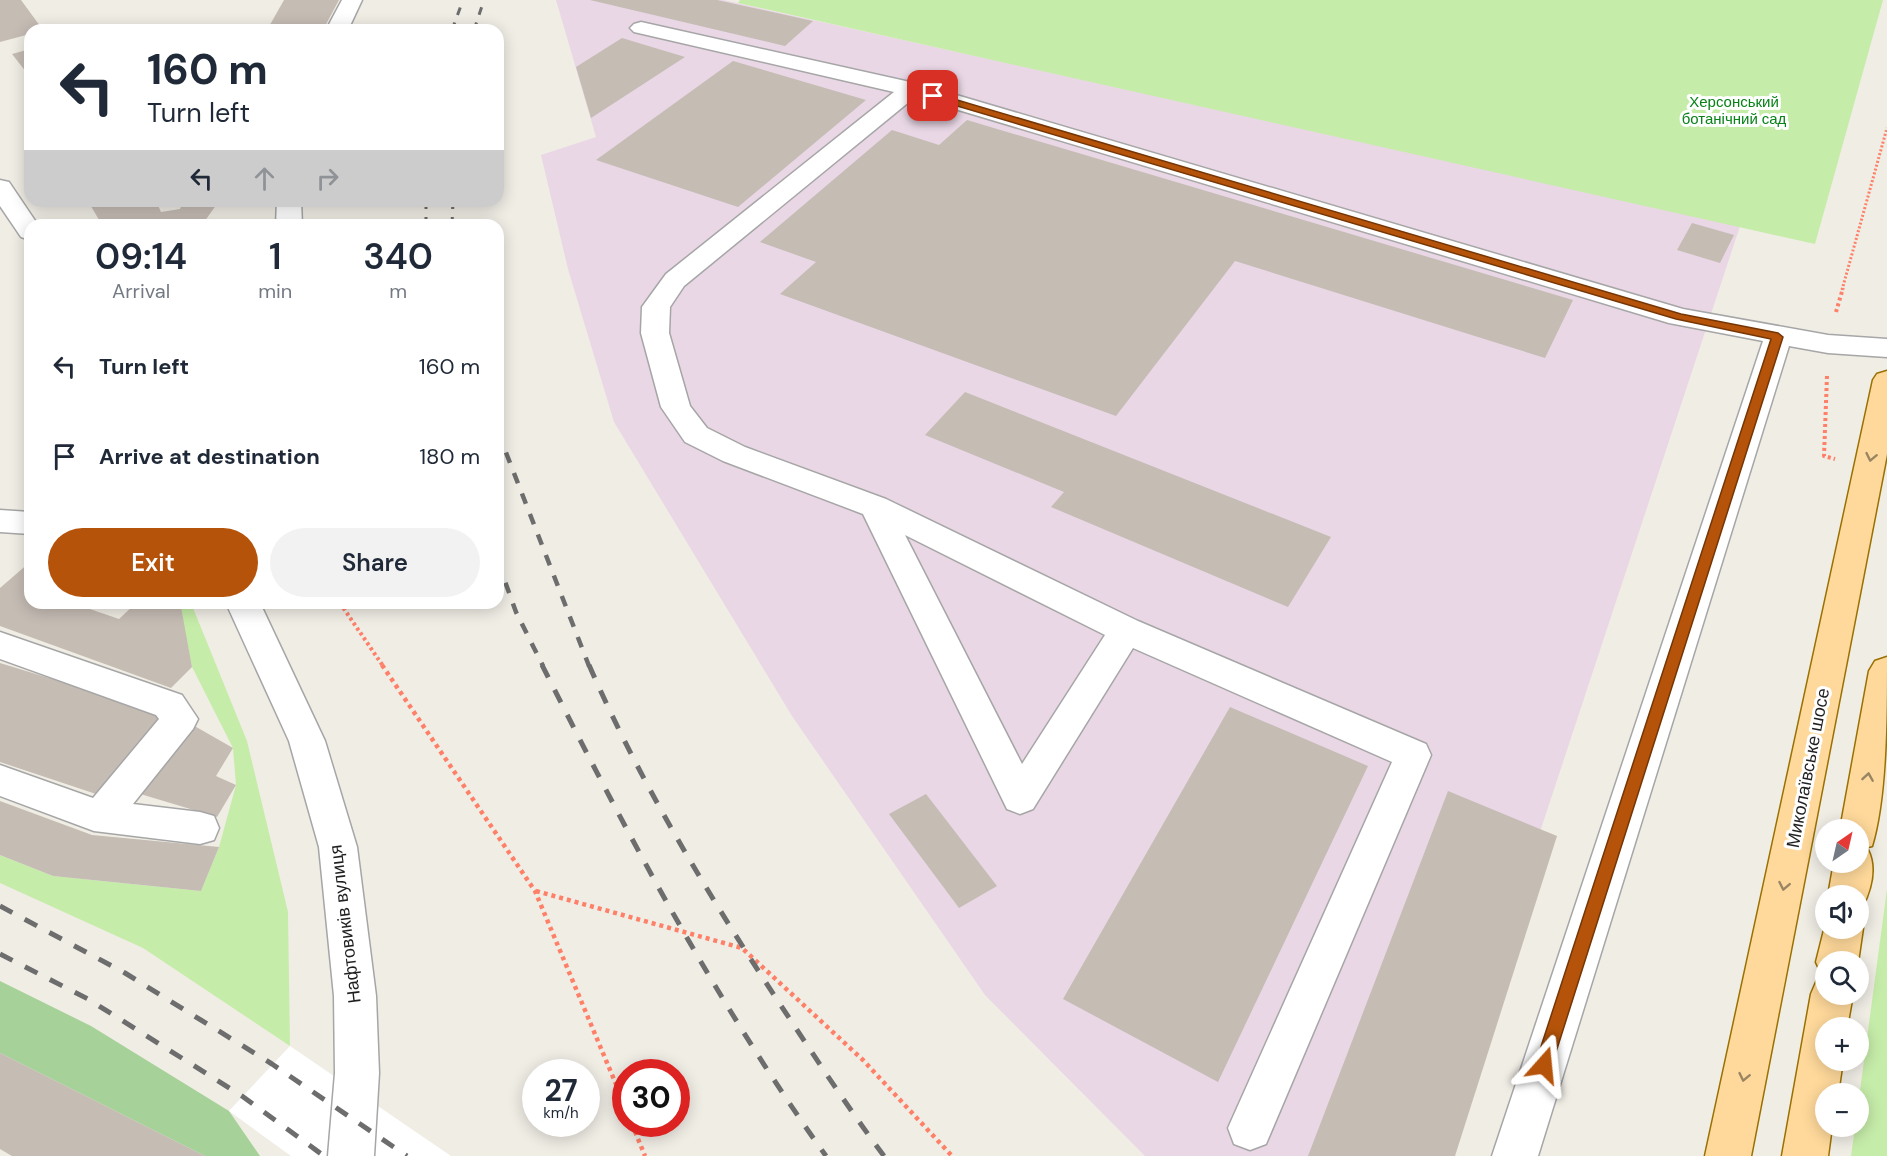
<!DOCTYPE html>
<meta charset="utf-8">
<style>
body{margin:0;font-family:"DM Sans",sans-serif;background:#f2f2f3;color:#1f2937;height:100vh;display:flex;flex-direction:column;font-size:22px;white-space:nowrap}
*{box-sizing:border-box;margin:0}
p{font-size:20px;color:#747a83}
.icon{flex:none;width:33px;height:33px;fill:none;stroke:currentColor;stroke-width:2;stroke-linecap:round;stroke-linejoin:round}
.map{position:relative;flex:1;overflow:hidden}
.drawer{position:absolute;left:24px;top:219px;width:480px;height:390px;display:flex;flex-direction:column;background:#fff;border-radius:18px;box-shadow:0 3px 15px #0003}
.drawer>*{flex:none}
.banner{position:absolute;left:24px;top:24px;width:480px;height:183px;border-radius:18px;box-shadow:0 3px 15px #0003;background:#fff;color:#1f2937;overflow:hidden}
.needle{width:39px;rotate:34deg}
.buttons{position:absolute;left:1815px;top:819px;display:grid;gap:12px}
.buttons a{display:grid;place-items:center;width:54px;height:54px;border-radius:50%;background:#fff;box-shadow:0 3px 15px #0003;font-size:30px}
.speed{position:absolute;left:522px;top:1059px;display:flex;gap:12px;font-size:30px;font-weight:700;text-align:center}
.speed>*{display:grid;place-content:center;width:78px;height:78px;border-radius:50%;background:#fff;box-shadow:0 3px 15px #0003;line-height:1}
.speed small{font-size:15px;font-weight:400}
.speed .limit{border:9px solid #d22;background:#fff;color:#111}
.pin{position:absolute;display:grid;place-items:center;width:51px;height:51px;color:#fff;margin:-26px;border-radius:12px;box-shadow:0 3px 9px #0006}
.me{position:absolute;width:66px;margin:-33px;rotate:18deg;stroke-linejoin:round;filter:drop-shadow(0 0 4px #0008)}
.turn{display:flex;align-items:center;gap:21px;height:126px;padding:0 24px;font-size:27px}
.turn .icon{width:78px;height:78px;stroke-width:2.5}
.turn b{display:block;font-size:42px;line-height:51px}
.lanes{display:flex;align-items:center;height:57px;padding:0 24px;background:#0003;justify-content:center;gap:30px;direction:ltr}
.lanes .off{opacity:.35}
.eta{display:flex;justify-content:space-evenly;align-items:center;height:102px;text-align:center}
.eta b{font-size:36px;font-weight:600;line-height:42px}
.cta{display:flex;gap:12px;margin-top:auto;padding:12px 24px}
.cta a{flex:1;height:69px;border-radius:36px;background:#b45309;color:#fff;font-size:24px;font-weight:600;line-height:69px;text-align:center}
.cta a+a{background:#f2f2f3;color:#1f2937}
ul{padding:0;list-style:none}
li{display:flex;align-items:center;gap:18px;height:90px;padding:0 24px}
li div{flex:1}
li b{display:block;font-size:22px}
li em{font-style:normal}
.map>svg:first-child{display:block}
.industrial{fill:#e9d7e5}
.grass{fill:#c6eca9}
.forest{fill:#a6d198}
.pier{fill:#fff}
.building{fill:#c5bcb4}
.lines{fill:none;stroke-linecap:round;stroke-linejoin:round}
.minor-casing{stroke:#a6a6a6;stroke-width:3}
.major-casing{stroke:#9a7000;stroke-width:3}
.path-far2{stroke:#fe8068;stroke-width:3;stroke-dasharray:2 2;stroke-linecap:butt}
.path-far1{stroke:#fe8068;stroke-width:4;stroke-dasharray:3 3;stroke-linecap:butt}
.path{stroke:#fe8068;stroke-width:4.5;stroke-dasharray:4 4;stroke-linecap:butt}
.minor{fill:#fff;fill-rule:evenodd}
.major{fill:#ffd99b;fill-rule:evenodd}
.rail-far2{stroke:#6d6d6d;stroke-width:3;stroke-dasharray:8 8;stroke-linecap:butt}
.rail-far1{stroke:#6d6d6d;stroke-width:4.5;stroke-dasharray:11 11;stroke-linecap:butt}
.rail{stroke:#6d6d6d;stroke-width:5;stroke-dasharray:14 14;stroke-linecap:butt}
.oneway{stroke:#9a8563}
.route{fill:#b45309;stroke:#753606;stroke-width:1.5}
.labels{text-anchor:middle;stroke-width:6;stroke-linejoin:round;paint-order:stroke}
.far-park-label{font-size:15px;fill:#088219;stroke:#fff}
.street-label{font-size:18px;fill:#1f1f1f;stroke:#fff}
</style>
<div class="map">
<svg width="1887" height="1156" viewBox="0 0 1887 1156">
<rect width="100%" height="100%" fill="#f0ede5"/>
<path class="industrial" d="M556,0H723L1740,226L1433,1156H1145L985,995L792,716L614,422L568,269L541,155L596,137Z"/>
<g class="grass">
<path d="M740,0H1883L1815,244L738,3Z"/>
<path d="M179,603H191L247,741L288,912L290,1046L143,948L0,883V855L53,876L201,891L219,847L236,785L233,748L192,667Z"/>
<path d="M1887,889V1156H1851L1855,1127L1858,1126L1859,1098Z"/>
</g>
<path class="forest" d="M0,981L91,1026L229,1111L260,1156H205L0,1053Z"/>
<path class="pier" d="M290,1046L451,1156H291L229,1111Z"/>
<g class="building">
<path d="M0,0H21L43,30H30V34L0,42Z"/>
<path d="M284,0H339L323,30H267Z"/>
<path d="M590,0H717L813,21L785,46Z"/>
<path d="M622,38L685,57L591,118L576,67Z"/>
<path d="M30,49V77L12,54Z"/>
<path d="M733,61L866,100L738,207L596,160Z"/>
<path d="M967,120L1573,300L1545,358L1235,261L1116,416L780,294L816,262L760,242L892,130L939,145Z"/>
<path d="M88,201H156L161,212L180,209L183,201H219L202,225H102Z"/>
<path d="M1692,223L1734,235L1720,263L1677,250Z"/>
<path d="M965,392L1331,537L1288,607L1051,507L1064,492L925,435Z"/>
<path d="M30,562V603H93L87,608L119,619L136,603H170L181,607L192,667L171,688L0,626V588Z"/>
<path d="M0,663L157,711L162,721L99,795L0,762Z"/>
<path d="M1230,707L1368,766L1218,1082L1063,999Z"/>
<path d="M191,724L233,748L216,776L236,785L217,817L137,793Z"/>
<path d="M1448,791L1557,836L1455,1156H1308Z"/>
<path d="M926,794L997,886L959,908L889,814Z"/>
<path d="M0,801L92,835L219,847L201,891L53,876L0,855Z"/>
<path d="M0,1053L205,1156H12L0,1149Z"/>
</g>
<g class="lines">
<defs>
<g id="minor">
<path d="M342,0H362L348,30H326Z"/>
<path d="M641,22L919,84L1683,309L1828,335L1887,339V357L1828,353L1789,346L1538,1156H1492L1763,341L1669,323L915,97L684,286L670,307L669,333L690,406L707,428L745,447L886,499L1138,621L1426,744L1431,755L1266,1144L1250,1150L1234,1144L1228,1128L1392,762L1133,648L1033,809L1020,814L1007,809L863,514L723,461L685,442L661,407L641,333L642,307L666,274L894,92L634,32L630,28L634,24ZM905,535L1105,635L1022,764Z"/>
<path d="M0,180L9,182L38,225H30V240L21,237L0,206Z"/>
<path d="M277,201H301L302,225H276Z"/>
<path d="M0,510L30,512V534L0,532Z"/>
<path d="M226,603H260L325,741L357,847L376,996L379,1073L374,1156H328L335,1073L334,996L319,847L289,741Z"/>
<path d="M0,632L182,695L198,719L193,729L133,804L200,812L214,816L219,828L214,840L200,844L94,831L0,796V765L93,798L159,719L156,715L0,659Z"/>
</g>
<g id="major">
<path d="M1887,371V454L1751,1156H1705L1873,380L1877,374Z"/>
<path d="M1887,657C1887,712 1887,797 1872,846L1864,848L1868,850C1877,868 1871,890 1862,908L1858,910V896H1828L1834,862H1858V830H1840L1869,671L1875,661Z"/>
<path d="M1858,918L1863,928L1858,962H1826V977L1822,975L1816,962L1826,922V928H1858Z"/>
<path d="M1826,977V994H1853L1847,1028H1826V1060H1843L1838,1094H1826V1126H1832L1828,1156H1782L1811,994L1817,980Z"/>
</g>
</defs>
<use href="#minor" class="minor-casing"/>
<use href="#major" class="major-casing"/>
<path class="path-far2" d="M1842,290L1887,128"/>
<g class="path-far1">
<path d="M1836,312L1843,288"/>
<path d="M1827,376L1824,456L1835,459"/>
<path d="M340,603L383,666"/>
</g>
<g class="path">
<path d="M382,665L535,891L626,1108"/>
<path d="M536,891L742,948L863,1060L952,1156"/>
<path d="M632,1124L645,1156"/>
</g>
<use href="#minor" class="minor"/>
<use href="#major" class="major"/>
<g class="rail-far2">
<path d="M452,30L463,0"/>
<path d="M474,30L484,0"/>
<path d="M426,201V225"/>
<path d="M452,225L453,201"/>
</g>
<g class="rail-far1">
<path d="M498,432L589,666"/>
<path d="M498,562L516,612L543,666"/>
</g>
<g class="rail">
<path d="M542,665C627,834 716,1002 826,1156"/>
<path d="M589,665C640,782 706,891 776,998C811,1051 846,1105 884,1156"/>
<path d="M0,906L125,973L272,1064L407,1156"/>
<path d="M0,954L88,999L242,1096L324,1156"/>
</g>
</g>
<defs><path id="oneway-chevron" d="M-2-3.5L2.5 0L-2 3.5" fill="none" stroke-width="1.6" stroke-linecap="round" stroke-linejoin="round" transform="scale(1.5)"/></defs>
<g class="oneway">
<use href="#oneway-chevron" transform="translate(1871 457) rotate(102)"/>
<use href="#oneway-chevron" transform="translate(1868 777) rotate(-81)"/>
<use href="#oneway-chevron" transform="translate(1784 886) rotate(101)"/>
<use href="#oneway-chevron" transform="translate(1744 1077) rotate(102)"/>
</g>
<path class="route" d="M930,94H937L1681,314L1778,333L1783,337L1550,1071L1544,1074L1538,1071L1535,1065L1771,339L1676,319L930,98Z"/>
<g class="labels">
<g class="far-park-label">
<text x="1734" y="107">Херсонський<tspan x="1734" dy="17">ботанічний сад</tspan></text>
</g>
<g class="street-label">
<text transform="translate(1808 768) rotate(-79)" y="6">Миколаївське шосе</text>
<text transform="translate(345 924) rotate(-97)" y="6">Нафтовиків вулиця</text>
</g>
</g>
</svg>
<div class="buttons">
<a><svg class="needle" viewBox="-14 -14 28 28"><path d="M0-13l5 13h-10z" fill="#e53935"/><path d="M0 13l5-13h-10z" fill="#747a83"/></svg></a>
<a><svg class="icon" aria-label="sound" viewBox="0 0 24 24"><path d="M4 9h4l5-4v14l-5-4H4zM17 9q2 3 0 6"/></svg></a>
<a><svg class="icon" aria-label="search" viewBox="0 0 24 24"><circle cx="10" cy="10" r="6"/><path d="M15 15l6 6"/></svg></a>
<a>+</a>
<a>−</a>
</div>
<div class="speed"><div>27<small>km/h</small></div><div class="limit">30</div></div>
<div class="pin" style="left:933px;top:96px;background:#d93025"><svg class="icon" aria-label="arrive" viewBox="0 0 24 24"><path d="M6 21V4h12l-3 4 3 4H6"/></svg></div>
<svg class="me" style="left:1544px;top:1065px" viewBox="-20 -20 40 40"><path d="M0-17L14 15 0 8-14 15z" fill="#b45309" stroke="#fff" stroke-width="4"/></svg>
<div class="banner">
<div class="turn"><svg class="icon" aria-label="left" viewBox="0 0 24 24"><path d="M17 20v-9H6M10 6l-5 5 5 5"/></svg><div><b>160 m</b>Turn left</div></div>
<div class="lanes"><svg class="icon" aria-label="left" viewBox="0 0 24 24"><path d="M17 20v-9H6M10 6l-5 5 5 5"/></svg><svg class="icon off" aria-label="ahead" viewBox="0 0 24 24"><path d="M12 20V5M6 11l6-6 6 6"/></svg><svg class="icon off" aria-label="right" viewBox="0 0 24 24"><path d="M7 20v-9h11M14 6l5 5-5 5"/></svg></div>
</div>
<section class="drawer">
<div class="eta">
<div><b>09:14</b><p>Arrival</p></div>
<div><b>1</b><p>min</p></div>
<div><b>340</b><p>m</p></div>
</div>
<ul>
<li><svg class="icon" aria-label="left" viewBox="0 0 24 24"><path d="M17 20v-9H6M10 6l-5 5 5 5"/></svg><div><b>Turn left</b></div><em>160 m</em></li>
<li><svg class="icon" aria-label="arrive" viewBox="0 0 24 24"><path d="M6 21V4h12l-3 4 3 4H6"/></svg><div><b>Arrive at destination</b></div><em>180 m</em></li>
</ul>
<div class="cta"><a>Exit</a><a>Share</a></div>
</section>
</div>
